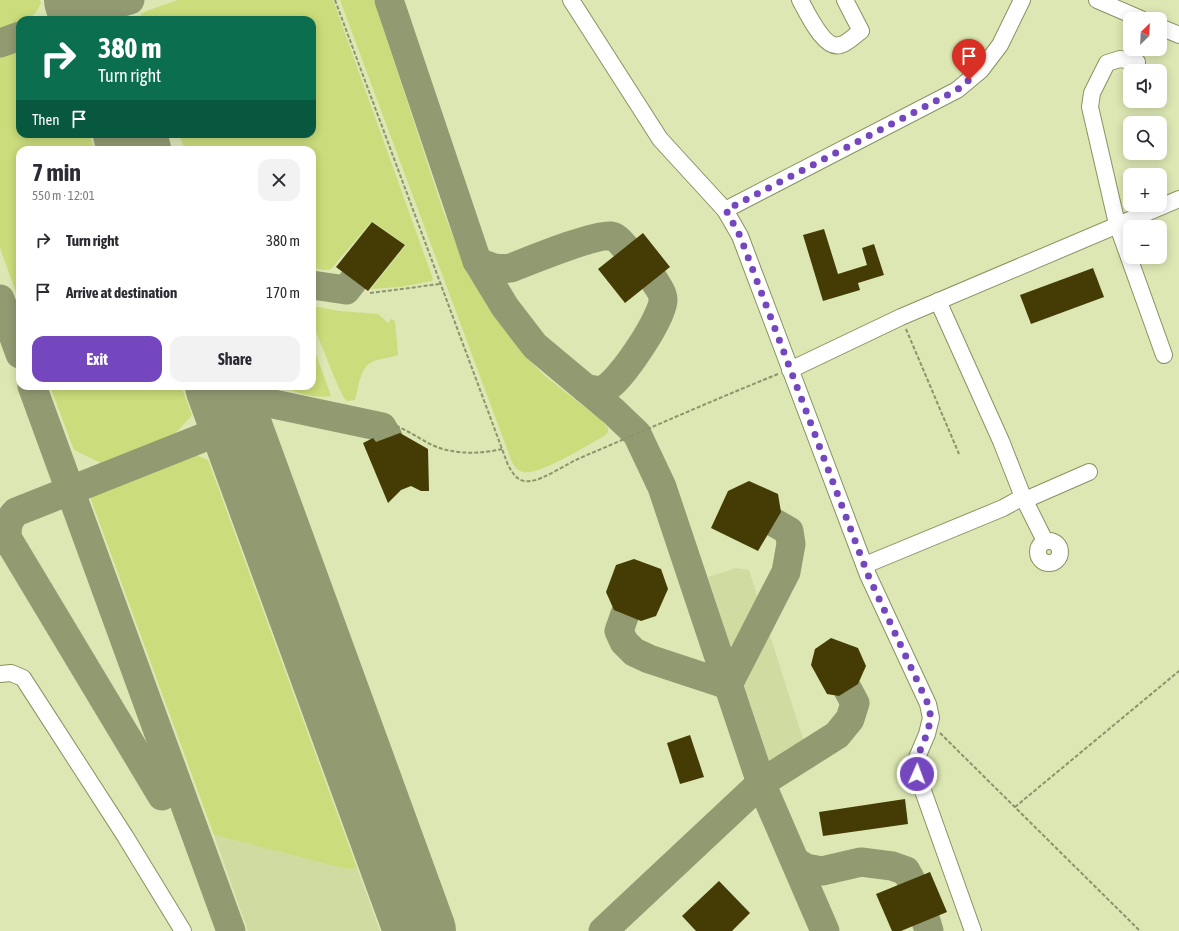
<!DOCTYPE html>
<meta charset="utf-8">
<style>
body{margin:0;font-family:"Asap Condensed",sans-serif;background:#f2f2f3;color:#2b2b33;height:100vh;display:flex;flex-direction:column;font-size:15px;white-space:nowrap}
*{box-sizing:border-box;margin:0}
p{font-size:13px;color:#7c7c81}
.icon{flex:none;width:22px;height:22px;fill:none;stroke:currentColor;stroke-width:2;stroke-linecap:round;stroke-linejoin:round}
.map{position:relative;flex:1;overflow:hidden}
.drawer{position:absolute;left:16px;top:146px;width:300px;height:244px;display:flex;flex-direction:column;background:#fff;border-radius:12px;box-shadow:0 2px 10px #0003}
.drawer>*{flex:none}
.top-card{position:absolute;left:16px;top:16px;width:300px;height:122px;border-radius:12px;box-shadow:0 2px 10px #0003;background:#0b6e4f;color:#fff;overflow:hidden}
.needle{width:26px;rotate:24deg}
.fabs{position:absolute;left:1123px;top:12px;display:grid;gap:8px}
.fabs a{display:grid;place-items:center;width:44px;height:44px;border-radius:8px;background:#fff;box-shadow:0 2px 10px #0003;font-size:20px}
.pin{position:absolute;display:grid;place-items:center;width:34px;height:34px;color:#fff;margin:-41px -17px;border-radius:50% 50% 50% 0;rotate:-45deg;box-shadow:0 0 4px #0007}
.pin .icon{rotate:45deg}
.me{position:absolute;width:44px;margin:-22px;rotate:2deg;stroke-linejoin:round;filter:drop-shadow(0 0 3px #0008)}
.turn{display:flex;align-items:center;gap:14px;height:84px;padding:0 16px;font-size:18px}
.turn .icon{width:52px;height:52px;stroke-width:2.5}
.turn b{display:block;font-size:28px;line-height:34px}
.then{display:flex;align-items:center;height:38px;padding:0 16px;background:#0003;gap:8px;font-size:15px}
.round{display:grid;place-items:center;flex:none;width:42px;height:42px;border-radius:12px;background:#f2f2f3}
.overview{display:flex;align-items:center;justify-content:space-between;height:68px;padding:0 16px}
h1{font-size:24px;font-weight:700;line-height:30px}
.primary-button{display:flex;gap:8px;margin-top:auto;padding:8px 16px}
.primary-button a{flex:1;height:46px;border-radius:12px;background:#7547bf;color:#fff;font-size:16px;font-weight:700;line-height:46px;text-align:center}
.primary-button a+a{background:#f2f2f3;color:#2b2b33}
ul{padding:0;list-style:none}
li{display:flex;align-items:center;gap:12px;height:52px;padding:0 16px}
li div{flex:1}
li b{display:block;font-size:15px}
li em{font-style:normal}
.map>svg:first-child{display:block}
.built{fill:#cfdba0}
.green{fill:#cadc7b}
.lines{fill:none;stroke-linecap:round;stroke-linejoin:round}
.taxiway{stroke:#929a72;stroke-width:29}
.runway{stroke:#929a72;stroke-width:72}
.building{fill:#453b04}
.minor-casing{stroke:#899261;stroke-width:18}
.path{stroke:#8c946d;stroke-width:2;stroke-dasharray:4 2;stroke-linecap:butt}
.minor{stroke:#fff;stroke-width:16}
.route{stroke:#7547bf;stroke-width:7;stroke-dasharray:0 12.6}
</style>
<div class="map">
<svg width="1179" height="931" viewBox="0 0 1179 931">
<rect width="100%" height="100%" fill="#dce7b3"/>
<g class="built">
<path d="M736,568L749,570L804,742L769,767L708,577Z"/>
<path d="M214,835L346,869L357,868L380,931H248Z"/>
</g>
<g class="green">
<path d="M0,0H40L41,3C36,13 32,20 20,20V24L0,30Z"/>
<path d="M178,0H333L433,279L432,281L400,287L371,289L406,245L372,221L331,269L324,270L312,268V150H185L179,134H312V20H139L141,14L149,10Z"/>
<path d="M340,0H374L442,208L468,275L525,356L545,376L601,420L608,428V432L604,436C589,444 539,476 523,472C518,471 514,466 512,462Z"/>
<path d="M20,50V134H89L95,150H20V303L0,248V56Z"/>
<path d="M313,306L339,311L378,314L388,323L391,319L395,321L398,355C390,358 382,358 374,361C359,367 359,387 355,400L347,401L344,398L338,386L312,322Z"/>
<path d="M312,343L331,396C317,399 295,393 282,386H312Z"/>
<path d="M50,386H181L192,415L173,436L103,464L74,450Z"/>
<path d="M195,455L208,460L357,868L346,869L214,835L89,494Z"/>
</g>
<g class="lines">
<g class="taxiway">
<path d="M87,0C103,8 114,5 130,0"/>
<path d="M389,0L477,261L505,307L535,346L614,412L637,434L662,487L761,783L825,931"/>
<path d="M62,20L71,11L76,0"/>
<path d="M0,43L20,36"/>
<path d="M477,261C489,267 497,270 511,268C529,261 594,234 611,236C617,237 621,243 625,247"/>
<path d="M312,285L346,290L353,281"/>
<path d="M0,299L20,354"/>
<path d="M32,386L231,931"/>
<path d="M585,388C592,390 599,392 606,388C621,380 664,316 663,299C663,292 657,286 654,280"/>
<path d="M264,402L382,427L388,437"/>
<path d="M0,526L162,796"/>
<path d="M7,537C7,526 8,520 16,512L235,425"/>
<path d="M625,614L619,631L624,642L634,652L649,659L728,685L786,572L791,544L789,531L775,523"/>
<path d="M796,862L806,868L822,871L861,862L892,866L906,871L911,880"/>
<path d="M926,921L929,931"/>
<path d="M603,931L761,783L837,735L850,719L855,703L848,690"/>
</g>
<g class="runway">
<path d="M80,0L87,20"/>
<path d="M129,134L135,150"/>
<path d="M221,386L420,931"/>
</g>
</g>
<g class="building">
<path d="M372,222L405,245L368,291L336,267Z"/>
<path d="M824,229L838,274L867,265L862,248L874,244L884,275L858,283L860,290L823,301L803,235Z"/>
<path d="M643,233L670,267L625,303L598,269Z"/>
<path d="M1093,268L1104,297L1031,324L1020,295Z"/>
<path d="M400,433L428,449L429,491H421L411,486L401,490L388,503L363,443L373,438L376,442Z"/>
<path d="M749,481L778,494L781,512L758,551L711,528L728,491Z"/>
<path d="M634,559L661,569L668,589L656,616L641,621L614,610L606,592L616,565Z"/>
<path d="M831,638L858,648L866,666L858,684L839,696L827,694L811,665L815,649Z"/>
<path d="M690,735L704,777L680,784L667,743Z"/>
<path d="M905,799L908,824L823,836L819,812Z"/>
<path d="M930,872L947,912L901,931H892L876,894Z"/>
<path d="M719,881L750,913L732,931H696L682,916Z"/>
</g>
<g class="lines">
<defs>
<g id="minor">
<path d="M571,0L660,139L725,210L740,236L868,575L928,704L931,718L927,734L916,760L917,774L973,931"/>
<path d="M800,0C807,12 824,50 840,45C847,44 855,35 861,31L845,0"/>
<path d="M1097,0L1141,19"/>
<path d="M1160,27L1179,35"/>
<path d="M1137,62L1120,59L1107,63L1092,93L1090,107L1117,224L1164,355"/>
<path d="M725,210L957,90L981,70L1000,45L1022,0"/>
<path d="M938,301L1001,441L1023,497L1045,541"/>
<path d="M790,370L901,317L1179,199"/>
<path d="M1025,500L1089,472"/>
<circle cx="1049" cy="552" r="11"/>
<path d="M865,565L1003,508L1023,497"/>
<path d="M0,674L11,673L23,678L125,836L183,931"/>
</g>
</defs>
<use href="#minor" class="minor-casing"/>
<g class="path">
<path d="M335,0L508,465C514,475 518,483 531,481C543,480 568,463 580,458C646,430 711,401 778,374"/>
<path d="M370,293L440,284"/>
<path d="M906,329L959,454"/>
<path d="M396,426C409,431 420,439 432,445C454,455 480,454 502,449"/>
<path d="M940,733L1140,931"/>
<path d="M1015,807L1179,671"/>
</g>
<use href="#minor" class="minor"/>
</g>
<g class="lines">
<path class="route" d="M917,774L916,760L927,734L931,718L928,704L868,575L740,236L726,210L957,90L969,80"/>
</g>
</svg>
<div class="fabs">
<a><svg class="needle" viewBox="-14 -14 28 28"><path d="M0-13l5 13h-10z" fill="#e53935"/><path d="M0 13l5-13h-10z" fill="#7c7c81"/></svg></a>
<a><svg class="icon" aria-label="sound" viewBox="0 0 24 24"><path d="M4 9h4l5-4v14l-5-4H4zM17 9q2 3 0 6"/></svg></a>
<a><svg class="icon" aria-label="search" viewBox="0 0 24 24"><circle cx="10" cy="10" r="6"/><path d="M15 15l6 6"/></svg></a>
<a>+</a>
<a>−</a>
</div>
<div class="pin" style="left:969px;top:80px;background:#d93025"><svg class="icon" aria-label="arrive" viewBox="0 0 24 24"><path d="M6 21V4h12l-3 4 3 4H6"/></svg></div>
<svg class="me" style="left:917px;top:774px" viewBox="-20 -20 40 40"><circle r="17" fill="#7547bf" stroke="#fff" stroke-width="3"/><path d="M0-11L8 9 0 5-8 9z" fill="#fff"/></svg>
<div class="top-card">
<div class="turn"><svg class="icon" aria-label="right" viewBox="0 0 24 24"><path d="M7 20v-9h11M14 6l5 5-5 5"/></svg><div><b>380 m</b>Turn right</div></div>
<div class="then">Then<svg class="icon" aria-label="arrive" viewBox="0 0 24 24"><path d="M6 21V4h12l-3 4 3 4H6"/></svg></div>
</div>
<section class="drawer">
<div class="overview"><div><h1>7 min</h1><p>550 m · 12:01</p></div><a class="round"><svg class="icon" aria-label="close" viewBox="0 0 24 24"><path d="M6 6l12 12M18 6L6 18"/></svg></a></div>
<ul>
<li><svg class="icon" aria-label="right" viewBox="0 0 24 24"><path d="M7 20v-9h11M14 6l5 5-5 5"/></svg><div><b>Turn right</b></div><em>380 m</em></li>
<li><svg class="icon" aria-label="arrive" viewBox="0 0 24 24"><path d="M6 21V4h12l-3 4 3 4H6"/></svg><div><b>Arrive at destination</b></div><em>170 m</em></li>
</ul>
<div class="primary-button"><a>Exit</a><a>Share</a></div>
</section>
</div>
